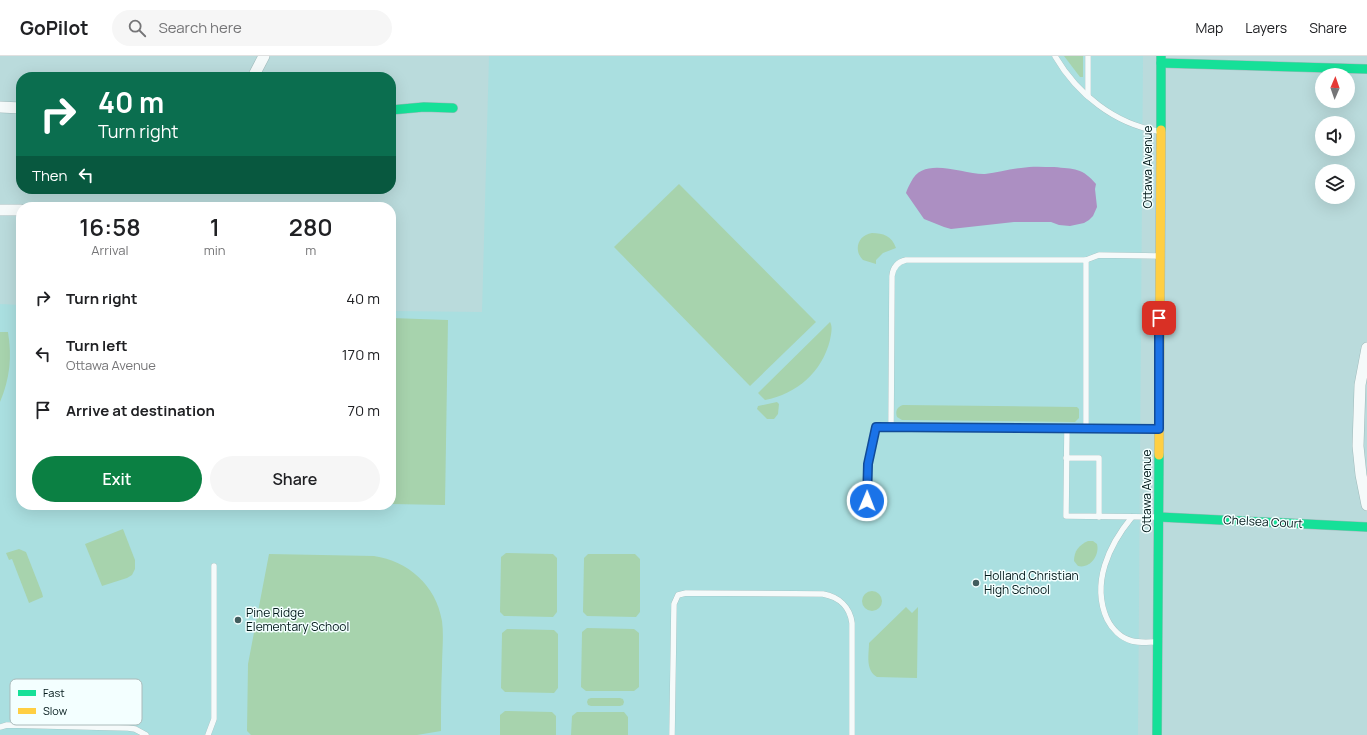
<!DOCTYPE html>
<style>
body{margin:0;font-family:Manrope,sans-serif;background:#f6f6f6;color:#202124;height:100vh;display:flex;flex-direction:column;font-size:15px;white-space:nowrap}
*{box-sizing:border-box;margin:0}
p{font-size:13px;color:#757577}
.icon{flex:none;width:22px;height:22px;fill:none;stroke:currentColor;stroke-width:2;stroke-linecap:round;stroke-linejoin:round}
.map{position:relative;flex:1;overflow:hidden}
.sheet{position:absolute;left:16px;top:146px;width:380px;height:308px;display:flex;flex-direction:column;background:#fff;border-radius:16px;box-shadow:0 4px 16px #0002}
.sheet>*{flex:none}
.top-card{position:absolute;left:16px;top:16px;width:380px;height:122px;border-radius:16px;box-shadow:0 4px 16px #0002;background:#0b6e4f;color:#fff;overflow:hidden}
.needle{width:26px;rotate:2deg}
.tools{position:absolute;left:1315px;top:12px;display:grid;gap:8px}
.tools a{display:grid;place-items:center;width:40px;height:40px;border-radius:50%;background:#fff;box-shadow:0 4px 16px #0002;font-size:20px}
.pin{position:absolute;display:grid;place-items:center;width:34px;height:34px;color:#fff;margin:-17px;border-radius:8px;box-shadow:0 2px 6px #0006}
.me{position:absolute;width:44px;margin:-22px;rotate:1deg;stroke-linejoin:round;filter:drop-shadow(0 0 3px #0008)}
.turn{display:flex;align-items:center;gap:14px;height:84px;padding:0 16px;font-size:18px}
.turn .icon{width:52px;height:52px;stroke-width:2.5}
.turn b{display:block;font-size:28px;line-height:34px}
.then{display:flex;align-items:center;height:38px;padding:0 16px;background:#0003;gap:8px;font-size:15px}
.eta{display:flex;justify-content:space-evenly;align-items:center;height:68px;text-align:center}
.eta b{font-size:24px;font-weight:600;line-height:28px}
.cta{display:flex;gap:8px;margin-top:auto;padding:8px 16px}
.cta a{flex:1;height:46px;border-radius:24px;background:#0b8043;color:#fff;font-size:16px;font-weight:600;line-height:46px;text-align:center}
.cta a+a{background:#f6f6f6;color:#202124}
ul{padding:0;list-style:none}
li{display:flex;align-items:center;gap:12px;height:56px;padding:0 16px}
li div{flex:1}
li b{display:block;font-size:15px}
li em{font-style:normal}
header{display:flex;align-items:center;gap:24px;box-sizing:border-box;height:56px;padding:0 20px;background:#fff;border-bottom:1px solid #e0e0e0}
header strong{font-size:19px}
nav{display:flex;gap:22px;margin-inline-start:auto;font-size:14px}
.search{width:280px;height:36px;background:#f6f6f6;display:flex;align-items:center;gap:10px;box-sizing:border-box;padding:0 14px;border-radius:22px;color:#757577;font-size:15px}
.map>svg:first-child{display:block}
.built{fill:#aadfe0}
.green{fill:#a7d3ad}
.water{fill:#ac8fc2}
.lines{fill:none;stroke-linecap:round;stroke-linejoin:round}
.lane-casing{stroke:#9fb9ba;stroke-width:6}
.street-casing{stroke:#9fb9ba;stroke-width:12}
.fast-casing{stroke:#9fb9ba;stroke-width:10}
.slow-casing{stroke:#9fb9ba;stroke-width:10}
.lane{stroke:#f5fafa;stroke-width:5.5}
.street{stroke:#f5fafa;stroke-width:11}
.fast{stroke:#16e098;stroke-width:9}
.slow{stroke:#ffcf43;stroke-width:9}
.route-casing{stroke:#114b97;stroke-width:10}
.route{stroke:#1a73e8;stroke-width:7}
.poi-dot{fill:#425d5e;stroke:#f3ffff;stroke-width:1.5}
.labels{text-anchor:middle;stroke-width:3;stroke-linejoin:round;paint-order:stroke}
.street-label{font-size:12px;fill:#02191a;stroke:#f3ffff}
.poi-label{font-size:12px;fill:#02191a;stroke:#f3ffff;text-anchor:start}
.key{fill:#f3ffff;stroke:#abbaba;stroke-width:1}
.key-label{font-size:11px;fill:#02191a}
</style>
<header>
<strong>GoPilot</strong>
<div class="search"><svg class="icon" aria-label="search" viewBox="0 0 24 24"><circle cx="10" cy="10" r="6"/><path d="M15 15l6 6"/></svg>Search here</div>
<nav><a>Map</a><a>Layers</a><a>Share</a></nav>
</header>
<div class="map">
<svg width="1367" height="679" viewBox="0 0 1367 679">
<rect width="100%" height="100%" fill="#badbdc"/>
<path class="built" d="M489,0H1143L1138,679H0V248L21,249V449H391V255L482,256Z"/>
<g class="green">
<path d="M1064,0H1083V21H1080Z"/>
<path d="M679,128L816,266L750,330L614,191Z"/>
<path d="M872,177C883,177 892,180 896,192L883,197L876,204V208L863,204C853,194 858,179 872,177Z"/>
<path d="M391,262L448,264L445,449L391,448Z"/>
<path d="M830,266C833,271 831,278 830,284C822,316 797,338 765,344L758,337Z"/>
<path d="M0,276H8C12,301 10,322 0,346Z"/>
<path d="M777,346L779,348L778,358L774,363H767L757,353L758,350Z"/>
<path d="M903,349L1077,351L1079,353V362L1075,366L902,364L897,361C895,355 897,351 903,349Z"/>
<path d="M123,473L135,504V513L132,519L127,522L102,530L85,488Z"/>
<path d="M1088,485H1093L1097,488C1100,499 1090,513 1078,510L1074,505C1074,495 1079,489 1088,485Z"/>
<path d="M19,493L26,496L42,537L43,541L29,547L12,503L9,504L6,497Z"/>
<path d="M506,497L553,498L557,502V556L553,561L504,560L500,556L501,501Z"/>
<path d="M269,498L374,500C408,505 436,529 442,565C444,580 442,595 442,611C441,632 441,653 441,675L417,679H251L247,675L248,608Z"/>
<path d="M588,498H635L640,503V556L636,561L587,560L583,556L584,502Z"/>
<circle cx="872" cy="545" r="10"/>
<path d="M906,551L912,557L918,551L917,622L877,621C865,614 869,598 869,587Z"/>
<path d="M587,572L634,573L639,577V631L634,635H586L581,631L582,576Z"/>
<path d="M507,573L554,574L558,578V632L554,637L505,636L501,632L502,577Z"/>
<path d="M591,642H620L623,643L624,646L623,649L620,650H591L588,649L587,646L588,643Z"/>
<path d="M505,655L552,656L556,660V679H500V659Z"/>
<path d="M577,656H624L628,661V679H571L572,660Z"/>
</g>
<path class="water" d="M1054,111C1074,113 1083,112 1096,128L1095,133L1097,151L1093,160L1089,164L1084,167L1070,170L1059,169L1051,166H1014L951,173L944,171L924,163L906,137C907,133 909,130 911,126C924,99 963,119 985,118C997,117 1009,113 1021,112C1032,110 1043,111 1054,111Z"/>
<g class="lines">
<defs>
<g id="lane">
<path d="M1055,0C1077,38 1115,68 1158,75"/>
<path d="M1088,0V40"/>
<path d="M1086,204V372"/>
<path d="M891,371L892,220C893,211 897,206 906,204H1086L1099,199L1159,200"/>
<path d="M1067,372L1066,460L1156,461"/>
<path d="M1066,402H1099V461"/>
<path d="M867,445L868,408L877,371L1157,373"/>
<path d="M1132,461C1109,489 1091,527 1107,563C1112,573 1121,582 1132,585C1140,587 1149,586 1157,586"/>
<path d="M0,671L7,669L128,672L135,673L146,679"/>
<path d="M208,679L214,663V510"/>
<path d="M672,679L674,548L678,539L686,537L823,538C839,541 850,551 852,567V679"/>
</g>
<g id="street">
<path d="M253,21L264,0"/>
<path d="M0,51L21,52"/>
<path d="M0,154H21"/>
<path d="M1367,292L1360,329L1358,390L1361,419L1367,449"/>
</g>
<g id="fast">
<path d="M1161,7L1367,13"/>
<path d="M391,54L424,51L453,52"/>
<path d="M1161,74V0"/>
<path d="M1159,461L1367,471"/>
<path d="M1157,679L1159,399"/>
</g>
<path id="slow" d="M1159,399L1161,74"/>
</defs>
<use href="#lane" class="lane-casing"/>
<use href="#street" class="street-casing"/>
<use href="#fast" class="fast-casing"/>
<use href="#slow" class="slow-casing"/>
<use href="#lane" class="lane"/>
<use href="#street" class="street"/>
<use href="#fast" class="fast"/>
<use href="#slow" class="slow"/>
</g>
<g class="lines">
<defs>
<path id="route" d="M867,445L868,408L876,371L1159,373V262"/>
</defs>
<use href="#route" class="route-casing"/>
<use href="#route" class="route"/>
</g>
<g class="poi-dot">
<circle cx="976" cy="527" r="4"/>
<circle cx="238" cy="564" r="4"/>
</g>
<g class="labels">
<g class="street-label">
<text transform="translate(1148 111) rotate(-90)" y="4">Ottawa Avenue</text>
<text transform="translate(1147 435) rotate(-90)" y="4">Ottawa Avenue</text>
<text transform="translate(1263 466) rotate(3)" y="4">Chelsea Court</text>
</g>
<g class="poi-label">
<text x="984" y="524">Holland Christian<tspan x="984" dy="14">High School</tspan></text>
<text x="246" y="561">Pine Ridge<tspan x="246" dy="14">Elementary School</tspan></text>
</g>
</g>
<rect x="10" y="623" width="132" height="46" rx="6" class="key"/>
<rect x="18" y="634" width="18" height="6" fill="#16e098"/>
<rect x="18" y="652" width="18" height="6" fill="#ffcf43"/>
<g class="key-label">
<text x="43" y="641">Fast</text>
<text x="43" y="659">Slow</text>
</g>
</svg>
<div class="tools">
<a><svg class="needle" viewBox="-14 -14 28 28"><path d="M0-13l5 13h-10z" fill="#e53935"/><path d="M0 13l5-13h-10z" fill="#757577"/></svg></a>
<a><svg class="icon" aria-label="sound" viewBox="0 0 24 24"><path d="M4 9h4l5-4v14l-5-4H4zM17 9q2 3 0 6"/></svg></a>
<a><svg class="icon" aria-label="layers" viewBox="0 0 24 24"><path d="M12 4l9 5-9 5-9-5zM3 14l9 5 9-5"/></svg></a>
</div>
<div class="pin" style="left:1159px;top:262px;background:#d93025"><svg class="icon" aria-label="arrive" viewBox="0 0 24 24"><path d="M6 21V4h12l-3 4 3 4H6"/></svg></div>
<svg class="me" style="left:867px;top:445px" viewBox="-20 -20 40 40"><circle r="17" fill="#1a73e8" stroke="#fff" stroke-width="3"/><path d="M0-11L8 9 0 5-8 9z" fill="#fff"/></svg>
<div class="top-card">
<div class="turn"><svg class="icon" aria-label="right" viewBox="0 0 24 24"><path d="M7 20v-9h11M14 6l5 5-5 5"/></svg><div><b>40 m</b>Turn right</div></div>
<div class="then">Then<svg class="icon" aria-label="left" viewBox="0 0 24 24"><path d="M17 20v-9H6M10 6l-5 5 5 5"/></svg></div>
</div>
<section class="sheet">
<div class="eta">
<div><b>16:58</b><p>Arrival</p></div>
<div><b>1</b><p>min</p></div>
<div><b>280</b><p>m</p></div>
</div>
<ul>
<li><svg class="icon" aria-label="right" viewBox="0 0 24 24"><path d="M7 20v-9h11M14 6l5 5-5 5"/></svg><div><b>Turn right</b></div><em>40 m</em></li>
<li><svg class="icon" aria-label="left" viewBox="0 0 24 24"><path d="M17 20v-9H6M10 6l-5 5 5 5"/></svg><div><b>Turn left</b><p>Ottawa Avenue</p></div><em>170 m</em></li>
<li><svg class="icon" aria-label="arrive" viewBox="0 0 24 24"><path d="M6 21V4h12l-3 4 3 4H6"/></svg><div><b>Arrive at destination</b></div><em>70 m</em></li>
</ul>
<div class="cta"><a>Exit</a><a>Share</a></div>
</section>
</div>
